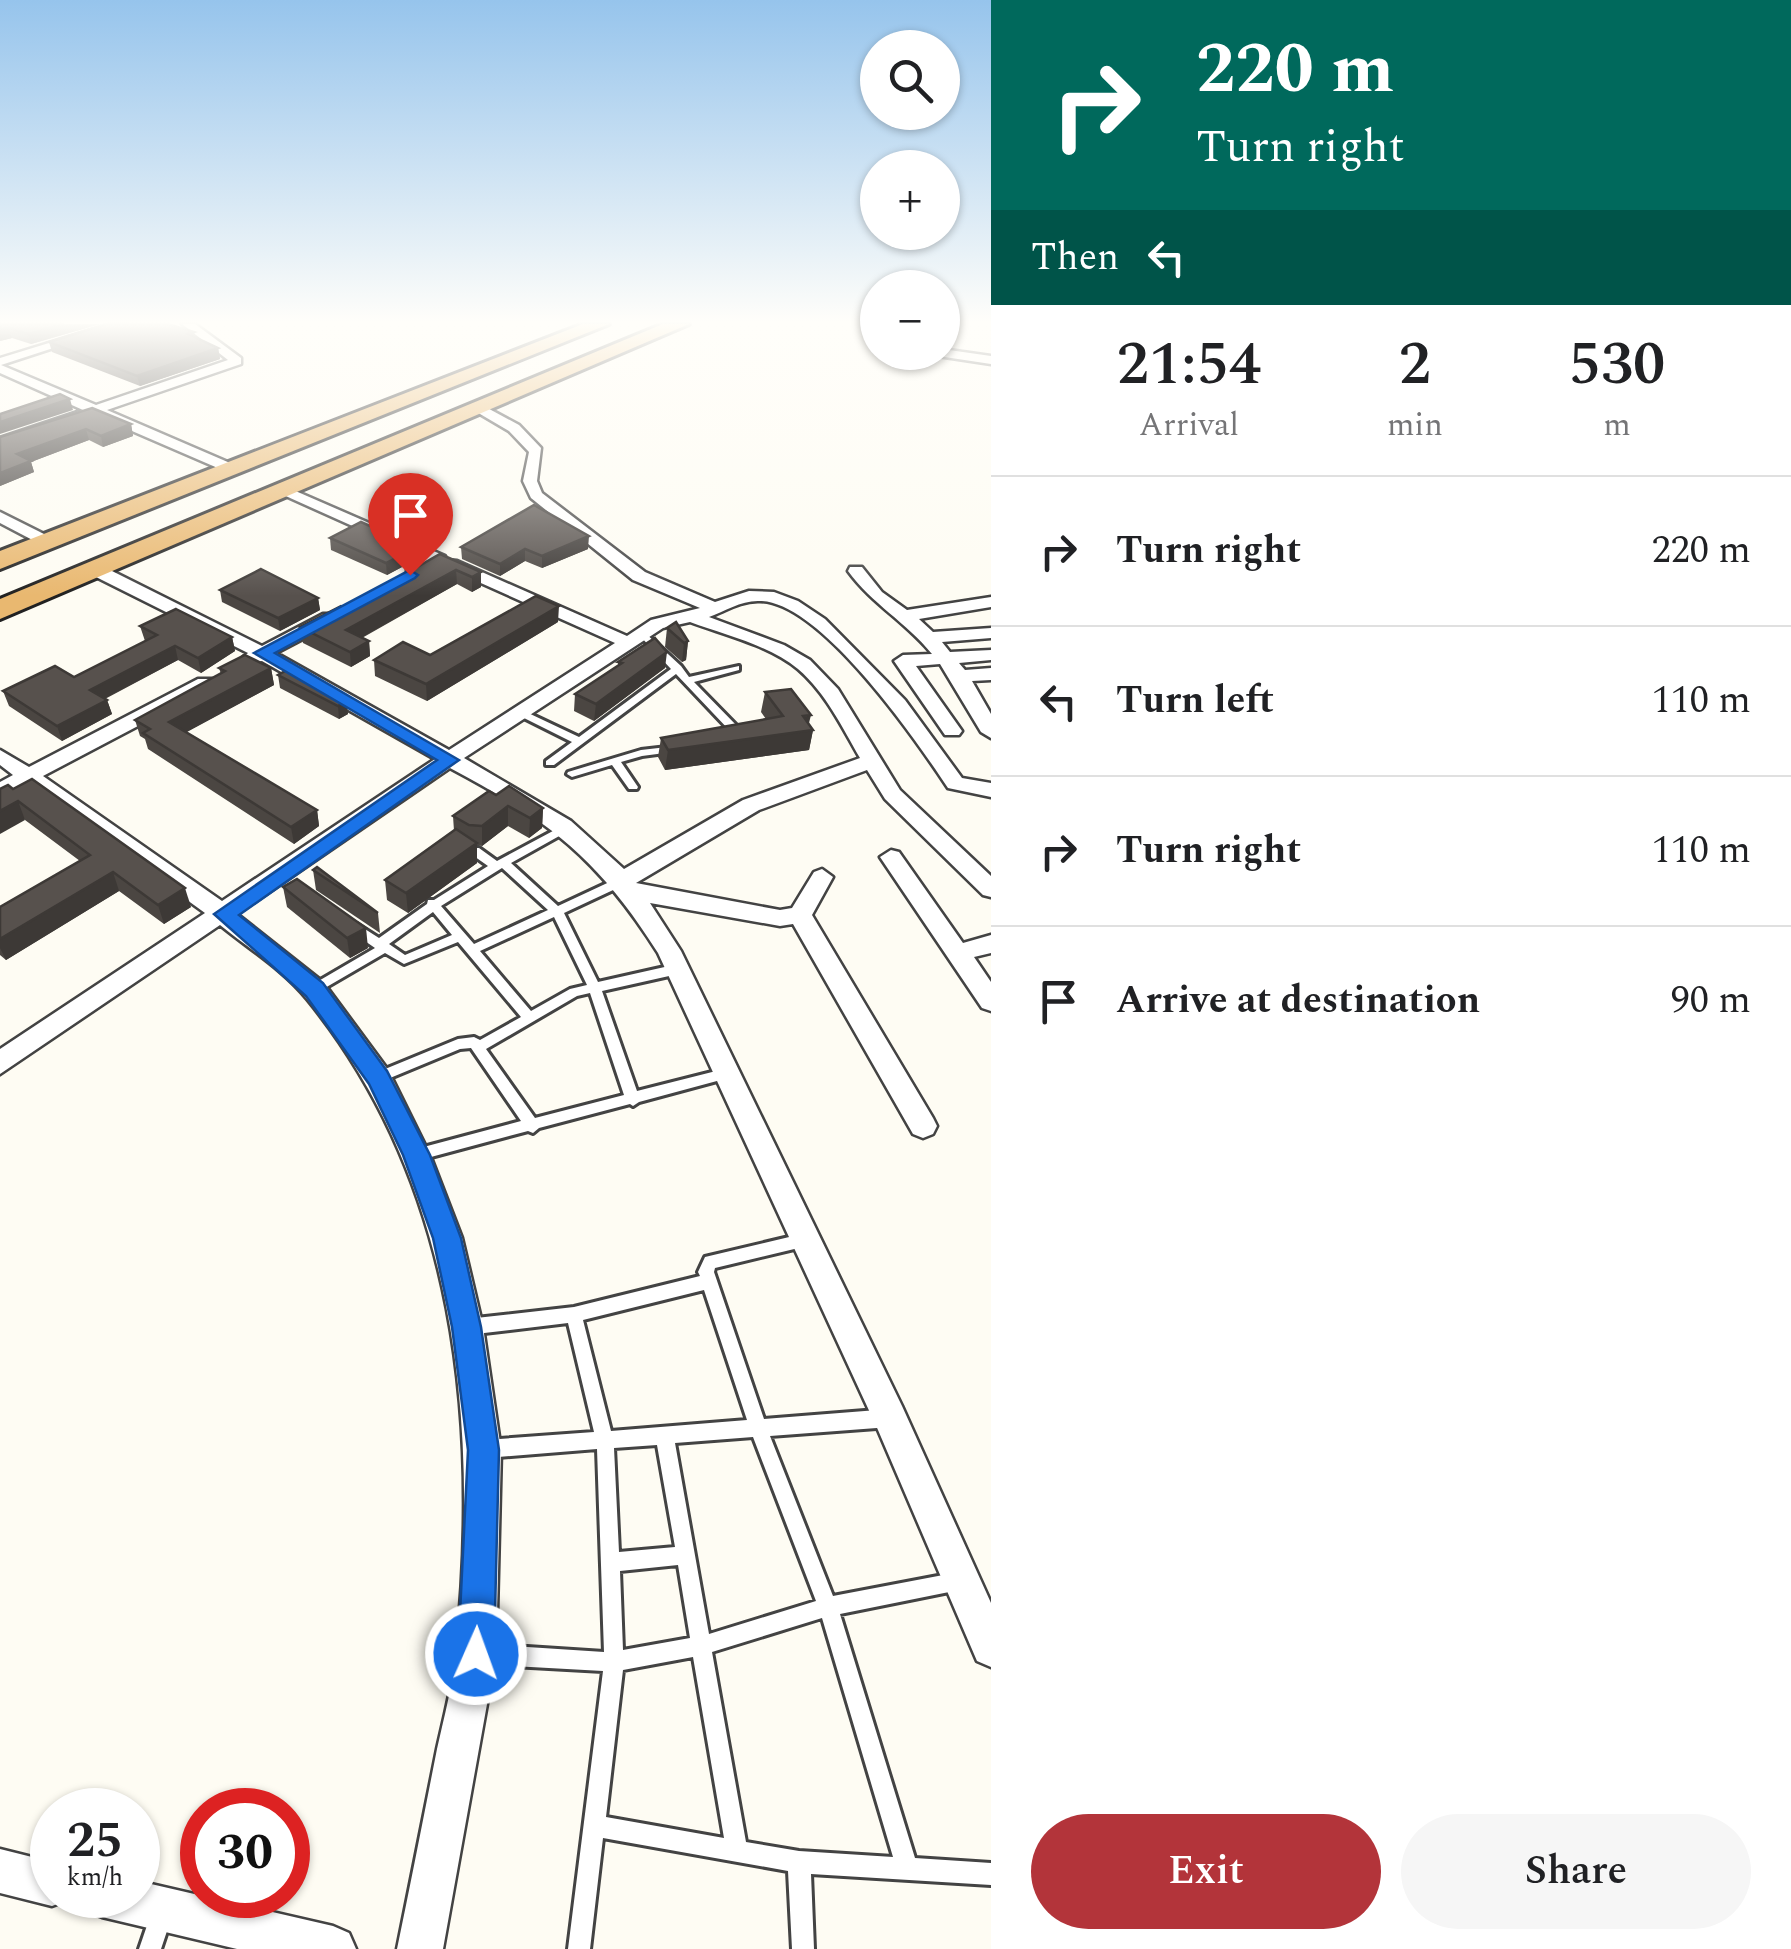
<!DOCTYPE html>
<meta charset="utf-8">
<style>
body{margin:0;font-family:Spectral,serif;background:#f6f6f6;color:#202124;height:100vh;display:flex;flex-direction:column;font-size:38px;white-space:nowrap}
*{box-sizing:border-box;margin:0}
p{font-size:32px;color:#757577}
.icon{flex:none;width:55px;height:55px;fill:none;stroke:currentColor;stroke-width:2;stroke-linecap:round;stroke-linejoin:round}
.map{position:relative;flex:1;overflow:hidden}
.side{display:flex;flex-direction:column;background:#fff;width:800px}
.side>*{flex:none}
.top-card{background:#00695c;color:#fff;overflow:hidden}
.buttons{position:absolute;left:860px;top:30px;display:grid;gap:20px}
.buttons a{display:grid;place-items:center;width:100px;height:100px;border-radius:50%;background:#fff;box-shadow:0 2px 8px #0004;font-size:50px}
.speed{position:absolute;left:30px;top:1788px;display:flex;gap:20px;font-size:50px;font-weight:700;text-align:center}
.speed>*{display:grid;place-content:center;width:130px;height:130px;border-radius:50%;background:#fff;box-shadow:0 2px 8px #0004;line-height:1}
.speed small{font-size:25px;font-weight:400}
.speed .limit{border:15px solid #d22;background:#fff;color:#111}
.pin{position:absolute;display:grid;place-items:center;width:85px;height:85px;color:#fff;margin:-102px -42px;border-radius:50% 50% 50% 0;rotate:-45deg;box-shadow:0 0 10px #0007}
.pin .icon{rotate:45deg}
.me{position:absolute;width:110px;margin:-55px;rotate:2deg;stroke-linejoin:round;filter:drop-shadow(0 0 8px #0008)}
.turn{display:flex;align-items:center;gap:35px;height:210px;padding:0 40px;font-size:45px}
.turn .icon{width:130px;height:130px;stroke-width:2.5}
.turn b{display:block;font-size:70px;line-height:85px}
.then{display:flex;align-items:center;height:95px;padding:0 40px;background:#0003;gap:20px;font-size:38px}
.eta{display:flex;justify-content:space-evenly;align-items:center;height:170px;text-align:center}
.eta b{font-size:60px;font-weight:600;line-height:70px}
.cta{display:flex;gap:20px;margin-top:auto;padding:20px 40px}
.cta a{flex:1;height:115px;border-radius:60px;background:#b3343a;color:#fff;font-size:40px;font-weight:600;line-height:115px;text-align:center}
.cta a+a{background:#f6f6f6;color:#202124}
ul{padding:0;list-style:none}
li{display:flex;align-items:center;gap:30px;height:150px;padding:0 40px;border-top:2px solid #e0e0e0}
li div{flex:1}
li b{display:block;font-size:38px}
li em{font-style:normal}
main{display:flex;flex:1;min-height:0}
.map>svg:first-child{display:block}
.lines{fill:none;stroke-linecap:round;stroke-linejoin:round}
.service-casing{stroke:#434343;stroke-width:6}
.minor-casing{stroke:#434343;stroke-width:5}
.trunk-casing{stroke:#212121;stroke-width:6}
.service{fill:#fff;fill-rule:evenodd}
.minor{fill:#fff;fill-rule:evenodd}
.trunk{fill:#e9b870;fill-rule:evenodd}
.wall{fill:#4b4642}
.shaded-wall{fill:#3d3936}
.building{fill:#57514d;stroke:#3d3936;stroke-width:2.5}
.route{fill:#1a73e8;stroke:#114b97;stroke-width:2.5}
</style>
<main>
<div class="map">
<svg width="991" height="1949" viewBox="0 0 991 1949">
<rect width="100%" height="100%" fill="#fefcf3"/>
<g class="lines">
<defs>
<g id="service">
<path d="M643,631L681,666L689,677L739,666V670L694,682L739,728L740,730L738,739H730V731L676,674L554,765H546V761L572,742L518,715V711H524L579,737L671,669L640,636V632Z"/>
<path d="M676,746L681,749L680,751L642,756L621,762L638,787L637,789H629L612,765L572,777L567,774L568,772L641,750Z"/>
<path d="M566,824L571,828L570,830L511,863L558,906L618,878H626L628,881L626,884L564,913L598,982L678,964L684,969L678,974L602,991L637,1091L728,1068L733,1069L735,1073L733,1077L728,1078L639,1102L633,1106L630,1104L539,1128L533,1133L528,1131L416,1161L411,1159L409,1155L411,1151L416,1149L521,1121L471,1048L460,1049L378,1083L373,1082L371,1078L373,1074L458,1039L474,1037L480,1040L521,1017L458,942L404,964L385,953L318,992H310L308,989L310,986L375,948L349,930L347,927L349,924H357L379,938L427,904L428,900H434L488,866L471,854L469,851L471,848H479L497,861ZM502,868L548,910L474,944L441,906ZM433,912L452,935L405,955L389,944ZM554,917L587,985L570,989L531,1011L480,951ZM590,993L624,1095L535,1118L486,1049L577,996Z"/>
<path d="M806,1233L811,1235L814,1240L811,1245L715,1268L714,1272L764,1419L890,1409L896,1412L899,1418L896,1424L890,1427L770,1436L833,1596L959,1572L966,1574L968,1581L966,1588L959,1590L840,1614L915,1858L991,1863V1885L811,1874L814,1949H792L788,1871L603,1838L590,1949H568L603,1671L479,1664L472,1661L469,1654L472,1647L479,1644L604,1652L597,1449L486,1458L480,1455L477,1449L480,1443L486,1440L594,1432L568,1323L467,1335L461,1332L459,1327L461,1322L467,1319L574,1307L700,1276L698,1272L705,1257ZM704,1290L747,1420L611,1431L583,1320ZM753,1437L816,1601L709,1634L675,1443ZM657,1445L675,1547L619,1552L614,1448ZM678,1565L690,1638L623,1650L620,1571ZM822,1618L893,1857L799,1851L746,1842L712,1652ZM693,1657L724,1838L606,1817L623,1670Z"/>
<path d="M161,1905L169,1908L172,1916L161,1949H139L153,1908Z"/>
</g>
<g id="minor">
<path d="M111,324H127L1,365L96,405L228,360L182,324H195L241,358V364L107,410L237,466V472H227L95,415L0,447V438L83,410L0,373V358Z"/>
<path d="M942,349L991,356V364L938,356Z"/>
<path d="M480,404L519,425L541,448L537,481L542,493L645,572L715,602L749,591L774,592L798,601L825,619L905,700L962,778L991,783V797L948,788C916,740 821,602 760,601C742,600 725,611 709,617L784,645L810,660L838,689L900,790L991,876V897L983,895L885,799L867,770L759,810L636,883L780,910L792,908L814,872L822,869L833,877L812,915L933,1118L937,1126L933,1134L923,1138L913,1134L793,924L780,926L650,903L681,951L902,1406L991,1603V1667L977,1661L878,1430L658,953C598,858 548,820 450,768L237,914L323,982L388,1070L430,1155L462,1238L483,1327L501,1450L496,1654L443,1949H397C411,1882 424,1815 437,1749C444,1717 453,1684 456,1652C480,1423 457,1183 307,999C285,971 248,948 220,925L0,1074V1049L205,913L27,784L0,797V782L13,775L0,765V750L29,767L198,679H212V687L43,776L222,901L435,759L262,661L242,664L240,660L248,653L90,574V566H102L262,646L323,614H335V622L276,653L449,750L615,643L445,567L443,563L419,577H407V569L426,559L279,493L277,490L284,486L445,556L446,560L457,561L627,636L651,620L700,608L633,580L531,498L523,481L529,452L509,431L475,411L473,408ZM690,622C725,635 769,645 798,669C826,693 842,727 860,758L743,800L624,869L571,821L464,758L663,628Z"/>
<path d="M0,512L54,539L56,542L42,545L0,523Z"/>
<path d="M850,567H862L882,592L907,610L991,597V607L919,619L933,632L991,628V638L942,642L950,652L991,650V660L959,663L965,670L991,668V680L972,681L991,714V738L981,732L940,664L916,666L962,731L959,735H945L894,661L903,655L932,654C906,622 872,604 848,571Z"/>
<path d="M891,850L899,852L963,943L991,935V953L974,957L991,982V1011L982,1008L880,857Z"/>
<path d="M0,1849L52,1862V1895H69L68,1900L52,1906L0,1893Z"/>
<path d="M138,1881L333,1926L349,1933L356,1949H237L102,1917L86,1911L80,1895H138Z"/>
</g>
<g id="trunk">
<path d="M583,324H609L0,569V551Z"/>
<path d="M663,324H689L0,619V599Z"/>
</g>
</defs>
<use href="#service" class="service-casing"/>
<use href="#minor" class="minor-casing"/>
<use href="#trunk" class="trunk-casing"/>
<use href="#service" class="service"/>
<use href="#minor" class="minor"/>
<use href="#trunk" class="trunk"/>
</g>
<g class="wall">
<path d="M0,324H100L31,344L12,338L0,341Z"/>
<path d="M194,332L195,337L218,348L220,359L140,386L52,352L49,342Z"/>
<path d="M131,424L133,436L103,447L89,440L31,462L34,472L0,486V437Z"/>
<path d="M330,538L417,559L387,575L331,550Z"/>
<path d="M461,547L588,549L542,568L525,561L500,576L462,559Z"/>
<path d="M440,554L481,572V587L472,592L457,584L362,638L369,641L370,656L351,667L303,643L300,627L346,608Z"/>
<path d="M220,590L318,598L320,610L280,631L222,602Z"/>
<path d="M558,622L427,701L375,676L374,660L430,655Z"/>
<path d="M140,626L232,637L235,651L201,673L178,660L105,699L107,700L112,714L62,741L9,706L3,691L74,677L145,641Z"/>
<path d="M667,628L688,641L686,660L682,662L665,647Z"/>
<path d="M618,662L665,668L594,721L574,711L575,694L618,666Z"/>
<path d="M219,668H271L274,685L186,732L317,810L319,826L294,844L148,749L145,739L140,736L135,720L221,674Z"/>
<path d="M278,675L346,701L348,714L339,719L280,688Z"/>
<path d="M765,692L809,724L813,730L809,750L665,770L658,757L661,738L766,719L761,712Z"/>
<path d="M0,789L191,907L164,924L119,891L6,960L0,955V907L80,861L25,820Z"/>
<path d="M496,795L543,808L542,828L529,838L508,826L482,846L477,845V863L408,913L387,900L385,880L454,831L453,816Z"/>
<path d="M313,870L378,913L380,933L316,890Z"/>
<path d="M283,887L368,948L350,958L287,907Z"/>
</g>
<g class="shaded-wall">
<path d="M64,324H100L31,344L28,334Z"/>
<path d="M9,328L12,338L0,341V330Z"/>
<path d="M218,348L220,359L140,386L137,376Z"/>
<path d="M70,399L73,410L0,434V422Z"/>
<path d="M131,424L133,436L103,447L101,436Z"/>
<path d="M86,429L89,440L31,462L34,472L0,486V473L17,454Z"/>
<path d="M589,536L588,549L542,568V556Z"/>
<path d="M417,547V559L387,575L386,563Z"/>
<path d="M525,549V561L500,576V564Z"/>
<path d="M456,570L457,584L348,645L346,630Z"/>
<path d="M481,572V587L472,592V577Z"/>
<path d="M318,598L320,610L280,631L278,618Z"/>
<path d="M559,606L558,622L427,701L426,684Z"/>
<path d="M232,637L235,651L201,673L198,658Z"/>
<path d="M369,641L370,656L351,667L350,652Z"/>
<path d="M688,641L686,660L682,662L684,643Z"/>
<path d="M175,646L178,660L94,704L90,690Z"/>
<path d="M667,652L665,668L594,721L596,704Z"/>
<path d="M271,668L274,685L174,739L169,722Z"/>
<path d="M107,700L112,714L62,741L57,726Z"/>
<path d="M346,701L348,714L339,719L338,706Z"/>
<path d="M811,715L807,731L813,730L809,750L665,770L668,750Z"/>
<path d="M18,801L25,820L0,834V811Z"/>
<path d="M508,806V826L482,846V826Z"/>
<path d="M543,808L542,828L529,838L530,818Z"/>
<path d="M317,810L319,826L294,844L291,827Z"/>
<path d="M477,843V863L408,913L406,893Z"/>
<path d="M113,872L119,891L6,960L0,948V939Z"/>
<path d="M185,888L191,907L164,924L158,905Z"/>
<path d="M366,928L368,948L350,958L347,938Z"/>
</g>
<g class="building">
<path d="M0,324H64L28,334L9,328L0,330Z"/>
<path d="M107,324H168L194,332L188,334L218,348L137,376L49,342Z"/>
<path d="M60,394L70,399L0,422V414Z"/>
<path d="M92,408L131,424L101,436L86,429L17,454L31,461L0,473V437Z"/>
<path d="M534,505L589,536L542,556L525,549L500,564L461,547Z"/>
<path d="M361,522L417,547L386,563L330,538Z"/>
<path d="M440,554L481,572L472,577L456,570L346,630L369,641L350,652L300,627L341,606L346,608Z"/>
<path d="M261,569L318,598L278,618L220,590Z"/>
<path d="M536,596L559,606L426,684L374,660L403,642L430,655Z"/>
<path d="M176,609L232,637L198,658L175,646L90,690L107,700L57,726L3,691L55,666L74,677L157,635L140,626Z"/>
<path d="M676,622L688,641L684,643L667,628Z"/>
<path d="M655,638L667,652L596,704L575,694L622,663L618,662Z"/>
<path d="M245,655L271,668L169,722L317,810L291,827L143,733L150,729L135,720L225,671L219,668Z"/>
<path d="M289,669L346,701L338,706L278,675Z"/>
<path d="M791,689L811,715L803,716L813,730L668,750L661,738L783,716L765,692Z"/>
<path d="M32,779L185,888L158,905L113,872L0,939V907L90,855L18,801L0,811V789L8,785L13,789Z"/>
<path d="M509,786L543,808L530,818L508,806L482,826L469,825L453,816L489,791L496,795Z"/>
<path d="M456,829L477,843L406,893L385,880Z"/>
<path d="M317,867L378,913L313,870Z"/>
<path d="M297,879L366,928L347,938L283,887Z"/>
</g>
<linearGradient id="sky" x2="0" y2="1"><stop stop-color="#96c4ec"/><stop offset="0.54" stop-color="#fffefa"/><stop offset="1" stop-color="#fffefa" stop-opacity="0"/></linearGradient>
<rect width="991" height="596" fill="url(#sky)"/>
<path class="route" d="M410,570L418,575L415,578L275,653L459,760L239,915L323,983L387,1071L430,1155L461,1238L481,1327L499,1450L494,1654L489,1667L476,1672L464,1667L458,1654L468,1450L452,1327L433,1238L403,1155L369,1084L306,996L214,914L437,760L254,653Z"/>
</svg>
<div class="buttons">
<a><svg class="icon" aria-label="search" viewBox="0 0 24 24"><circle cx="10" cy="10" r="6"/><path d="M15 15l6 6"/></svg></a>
<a>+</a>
<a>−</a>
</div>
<div class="speed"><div>25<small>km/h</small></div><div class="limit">30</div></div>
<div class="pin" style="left:410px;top:575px;background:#d93025"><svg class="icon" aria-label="arrive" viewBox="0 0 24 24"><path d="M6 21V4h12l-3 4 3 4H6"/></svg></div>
<svg class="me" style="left:476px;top:1654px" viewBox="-20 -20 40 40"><circle r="17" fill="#1a73e8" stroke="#fff" stroke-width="3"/><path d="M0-11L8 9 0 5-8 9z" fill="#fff"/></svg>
</div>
<section class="side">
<div class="top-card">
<div class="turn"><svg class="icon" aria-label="right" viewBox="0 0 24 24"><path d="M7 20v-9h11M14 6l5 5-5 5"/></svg><div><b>220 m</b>Turn right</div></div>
<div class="then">Then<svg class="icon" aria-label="left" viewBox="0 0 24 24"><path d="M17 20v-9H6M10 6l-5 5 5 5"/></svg></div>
</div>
<div class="eta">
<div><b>21:54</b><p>Arrival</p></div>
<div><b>2</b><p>min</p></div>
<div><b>530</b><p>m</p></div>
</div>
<ul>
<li><svg class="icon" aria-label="right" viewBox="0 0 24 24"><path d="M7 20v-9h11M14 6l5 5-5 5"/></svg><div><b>Turn right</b></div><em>220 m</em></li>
<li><svg class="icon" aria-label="left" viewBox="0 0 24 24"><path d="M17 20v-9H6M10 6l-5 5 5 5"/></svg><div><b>Turn left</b></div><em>110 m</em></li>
<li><svg class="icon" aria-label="right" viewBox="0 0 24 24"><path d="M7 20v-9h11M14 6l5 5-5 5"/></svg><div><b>Turn right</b></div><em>110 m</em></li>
<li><svg class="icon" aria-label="arrive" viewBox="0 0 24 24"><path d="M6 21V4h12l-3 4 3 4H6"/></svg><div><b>Arrive at destination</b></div><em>90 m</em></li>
</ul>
<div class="cta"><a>Exit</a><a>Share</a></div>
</section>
</main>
